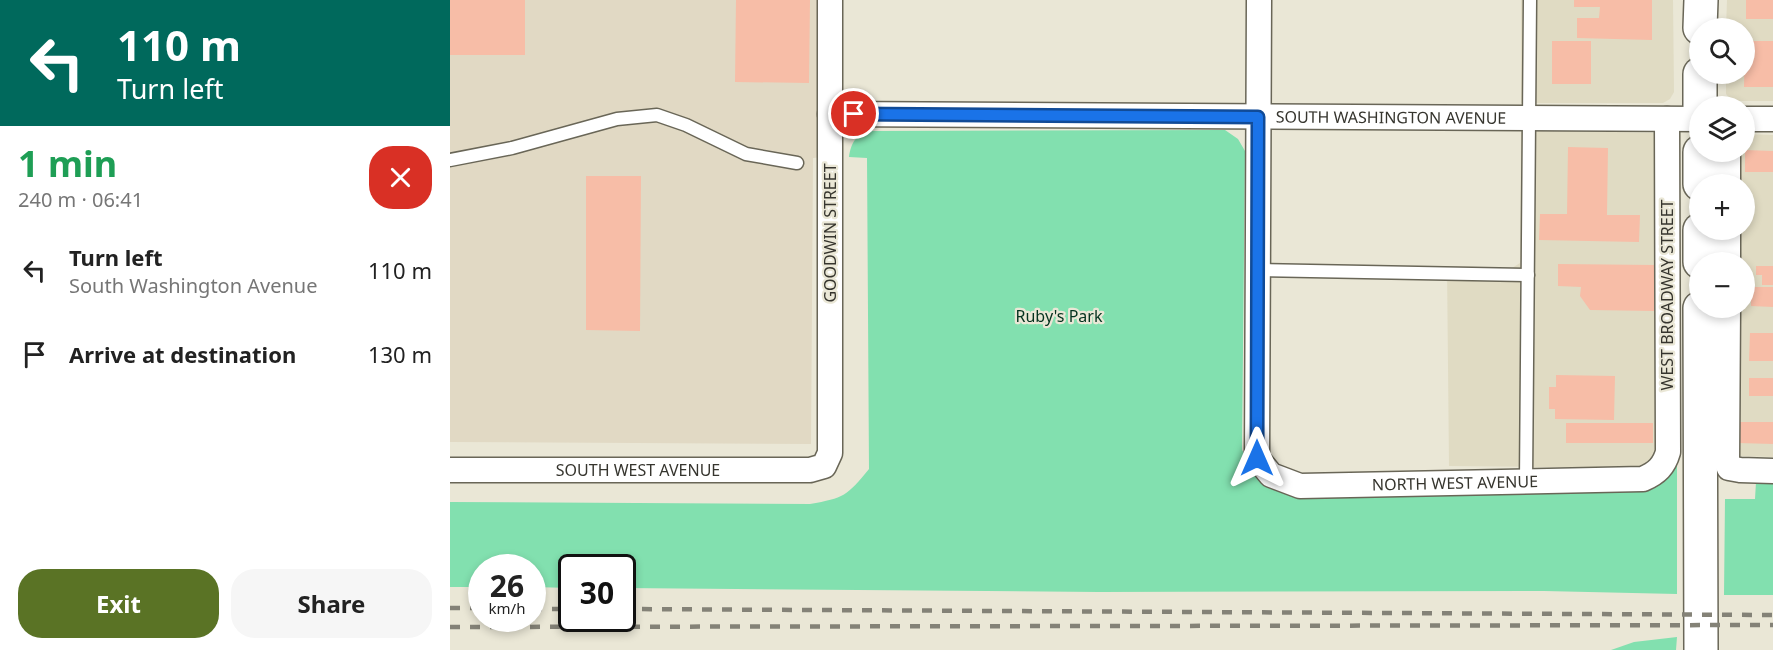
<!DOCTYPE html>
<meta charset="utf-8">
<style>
body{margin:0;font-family:"Noto Sans",sans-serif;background:#f6f6f6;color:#222;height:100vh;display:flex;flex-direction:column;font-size:22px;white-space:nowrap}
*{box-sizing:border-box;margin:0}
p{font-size:20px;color:#767676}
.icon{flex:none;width:33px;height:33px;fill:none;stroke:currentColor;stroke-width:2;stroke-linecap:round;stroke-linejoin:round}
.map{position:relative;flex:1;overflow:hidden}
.details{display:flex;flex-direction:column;background:#fff;width:450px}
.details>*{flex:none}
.top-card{background:#00695c;color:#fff;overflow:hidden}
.buttons{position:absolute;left:1239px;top:18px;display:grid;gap:12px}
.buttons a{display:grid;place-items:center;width:66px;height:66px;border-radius:50%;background:#fff;box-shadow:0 3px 9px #0003;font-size:30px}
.speed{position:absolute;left:18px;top:554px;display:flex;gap:12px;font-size:30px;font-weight:700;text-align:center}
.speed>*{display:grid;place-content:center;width:78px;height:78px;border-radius:50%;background:#fff;box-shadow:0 3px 9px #0003;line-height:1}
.speed small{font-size:15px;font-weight:400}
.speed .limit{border:3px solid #111;border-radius:9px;background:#fff;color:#111}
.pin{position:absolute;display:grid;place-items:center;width:51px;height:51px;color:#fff;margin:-26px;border:3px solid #fff;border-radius:50%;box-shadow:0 2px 6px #0007}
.me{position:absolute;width:66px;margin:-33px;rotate:0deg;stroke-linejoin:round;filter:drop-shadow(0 0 4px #0008)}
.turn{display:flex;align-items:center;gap:21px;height:126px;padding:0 18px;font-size:27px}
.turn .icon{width:78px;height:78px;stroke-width:2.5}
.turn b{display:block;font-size:42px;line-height:51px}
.round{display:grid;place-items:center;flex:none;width:63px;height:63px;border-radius:24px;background:#f6f6f6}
.head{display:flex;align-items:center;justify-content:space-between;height:102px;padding:0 18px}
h1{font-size:36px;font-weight:700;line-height:45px;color:#1e9e55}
.primary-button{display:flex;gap:12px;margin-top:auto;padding:12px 18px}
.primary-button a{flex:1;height:69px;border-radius:24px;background:#5a7325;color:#fff;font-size:24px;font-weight:700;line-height:69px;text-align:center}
.primary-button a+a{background:#f6f6f6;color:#222}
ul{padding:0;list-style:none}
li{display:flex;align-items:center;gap:18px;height:84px;padding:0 18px}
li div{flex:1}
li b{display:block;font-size:22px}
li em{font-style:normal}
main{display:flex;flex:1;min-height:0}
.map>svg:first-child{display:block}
.built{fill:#e0dbc3}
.industrial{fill:#e1d9c4}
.green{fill:#82e0af}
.building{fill:#f7bda7}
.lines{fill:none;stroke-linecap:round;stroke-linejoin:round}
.lane-casing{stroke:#696657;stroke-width:15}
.street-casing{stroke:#696657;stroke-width:27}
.secondary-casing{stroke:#696657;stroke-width:36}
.lane{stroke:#fff;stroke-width:12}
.street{stroke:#fff;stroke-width:24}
.secondary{stroke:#fff;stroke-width:33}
.rail{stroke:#848277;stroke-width:4.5;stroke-dasharray:10 10;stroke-linecap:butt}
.route-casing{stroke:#114b97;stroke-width:15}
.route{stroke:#1a73e8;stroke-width:10}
.labels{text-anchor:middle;stroke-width:4.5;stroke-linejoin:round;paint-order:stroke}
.street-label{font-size:16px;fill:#36352e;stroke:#eae7d6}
.park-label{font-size:16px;fill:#03321e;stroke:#eae7d6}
</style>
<main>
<section class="details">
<div class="top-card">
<div class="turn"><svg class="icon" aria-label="left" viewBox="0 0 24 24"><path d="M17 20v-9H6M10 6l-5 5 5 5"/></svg><div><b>110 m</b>Turn left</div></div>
</div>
<div class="head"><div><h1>1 min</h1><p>240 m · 06:41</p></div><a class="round" style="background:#d93025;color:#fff"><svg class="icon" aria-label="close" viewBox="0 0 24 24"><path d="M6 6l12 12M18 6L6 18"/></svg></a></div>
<ul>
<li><svg class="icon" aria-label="left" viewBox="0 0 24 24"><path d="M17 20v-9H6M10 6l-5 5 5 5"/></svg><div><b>Turn left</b><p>South Washington Avenue</p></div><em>110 m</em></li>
<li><svg class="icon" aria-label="arrive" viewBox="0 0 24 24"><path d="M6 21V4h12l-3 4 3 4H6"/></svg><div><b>Arrive at destination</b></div><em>130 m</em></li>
</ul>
<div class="primary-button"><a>Exit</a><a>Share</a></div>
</section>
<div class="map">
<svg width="1323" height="650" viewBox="0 0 1323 650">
<rect width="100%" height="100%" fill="#eae7d6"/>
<g class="built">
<path d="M1071,0H1223L1224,92L1220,99L1213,103H1071Z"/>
<path d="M1277,0H1323V101H1288L1280,99L1276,94V74H1294V28H1276Z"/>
<path d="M1071,130L1210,133L1208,447L1202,458L1194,465L1186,468L999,466L997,266L1062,268L1070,263Z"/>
<path d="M1295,134L1323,135V457L1285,456V308H1294V262H1285V230H1294V184H1285V152H1294Z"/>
</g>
<path class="industrial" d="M0,0H373V157L363,158L361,444L0,442Z"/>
<g class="green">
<path d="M775,130L788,139L795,151L792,450L810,478L1195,490L1227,460V594L1094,591L649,592L173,588L172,567H122L121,588L83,587L82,567H32L31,587H0V502L360,504C394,498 397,496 419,469L417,158L399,157C401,142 407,133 422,131Z"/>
<path d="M1306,482H1323V595H1274L1275,499H1305Z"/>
<path d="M1227,637L1226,650H1143H1161L1184,642Z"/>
</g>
<g class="building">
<rect x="0" y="0" width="75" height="55"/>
<path d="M286,0H360L359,83L285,82Z"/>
<path d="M1124,0H1202V40L1127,38V18H1149L1150,7H1124Z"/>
<rect x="1296" y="0" width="27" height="19"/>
<rect x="1102" y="41" width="39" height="43"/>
<path d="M1295,41H1323V87H1294Z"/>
<path d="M1118,147L1158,148L1157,215H1190L1189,242L1089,240L1090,214H1117Z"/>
<path d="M1295,150L1323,151V172H1295Z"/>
<path d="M136,176H191L190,331L136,330Z"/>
<path d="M1108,264L1205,265L1204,311L1140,310L1130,296L1131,287L1108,286Z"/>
<path d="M1306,266H1323V285H1312V275H1306Z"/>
<path d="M1301,287H1323V307L1301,306Z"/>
<path d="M1300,333H1323V361H1299Z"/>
<path d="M1106,375L1165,376L1164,420L1105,419V409H1099V387H1106Z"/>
<rect x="1299" y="378" width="24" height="18"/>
<path d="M1288,422H1323V444L1288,443Z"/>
<rect x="1116" y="423" width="87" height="20"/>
</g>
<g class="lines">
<defs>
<g id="lane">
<path d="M0,160L62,148L167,119L207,115L236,125L296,154L347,163"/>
<path d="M808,270L1078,275"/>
<path d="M1076,481L1080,0"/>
</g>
<g id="street">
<path id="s1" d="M809,0L807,458L821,475L850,486L1193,479C1207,473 1214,466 1218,452L1217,119"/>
<path id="s2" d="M380,114L1250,119"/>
<path d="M1294,119H1323"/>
<path d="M1278,184V152"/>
<path d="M1278,262V230"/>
<path d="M1278,308L1277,463L1279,468L1290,470L1323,471"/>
<path id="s3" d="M0,470H360L374,466L380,453V0"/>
</g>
<g id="secondary">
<path d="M1250,28L1251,0"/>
<path d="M1250,106V74"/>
<path d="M1250,184V152"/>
<path d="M1250,262V230"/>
<path d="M1250,308L1251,650"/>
</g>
</defs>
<use href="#lane" class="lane-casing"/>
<use href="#street" class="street-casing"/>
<use href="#secondary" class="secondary-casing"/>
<use href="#lane" class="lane"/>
<use href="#street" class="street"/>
<use href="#secondary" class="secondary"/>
<g class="rail">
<path d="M0,608H32"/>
<path d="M82,609H122"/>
<path d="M172,609L1323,615"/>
<path d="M0,627L1323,625"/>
</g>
</g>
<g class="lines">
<defs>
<path id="route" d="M404,114L808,117L807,458"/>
</defs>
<use href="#route" class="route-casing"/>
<use href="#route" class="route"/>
</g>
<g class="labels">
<g class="street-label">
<text dy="6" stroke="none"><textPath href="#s2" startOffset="561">SOUTH WASHINGTON AVENUE</textPath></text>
<text transform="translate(380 233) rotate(-90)" y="6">GOODWIN STREET</text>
<text transform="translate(1217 295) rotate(-90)" y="6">WEST BROADWAY STREET</text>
<text dy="6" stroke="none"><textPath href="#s3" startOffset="188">SOUTH WEST AVENUE</textPath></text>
<text dy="6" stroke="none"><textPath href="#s1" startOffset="666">NORTH WEST AVENUE</textPath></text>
</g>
<g class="park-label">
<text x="609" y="322">Ruby's Park</text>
</g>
</g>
</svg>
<div class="buttons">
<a><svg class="icon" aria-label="search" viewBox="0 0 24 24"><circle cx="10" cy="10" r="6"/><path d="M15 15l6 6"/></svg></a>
<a><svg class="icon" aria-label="layers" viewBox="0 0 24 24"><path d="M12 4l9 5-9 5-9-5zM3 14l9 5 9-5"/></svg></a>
<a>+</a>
<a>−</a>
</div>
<div class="speed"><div>26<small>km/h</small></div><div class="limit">30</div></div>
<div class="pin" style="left:404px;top:114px;background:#d93025"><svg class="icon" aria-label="arrive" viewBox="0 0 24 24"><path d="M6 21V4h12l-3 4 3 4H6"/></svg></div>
<svg class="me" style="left:807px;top:458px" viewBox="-20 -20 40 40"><path d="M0-17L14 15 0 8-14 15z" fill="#1a73e8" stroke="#fff" stroke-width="4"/></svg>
</div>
</main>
